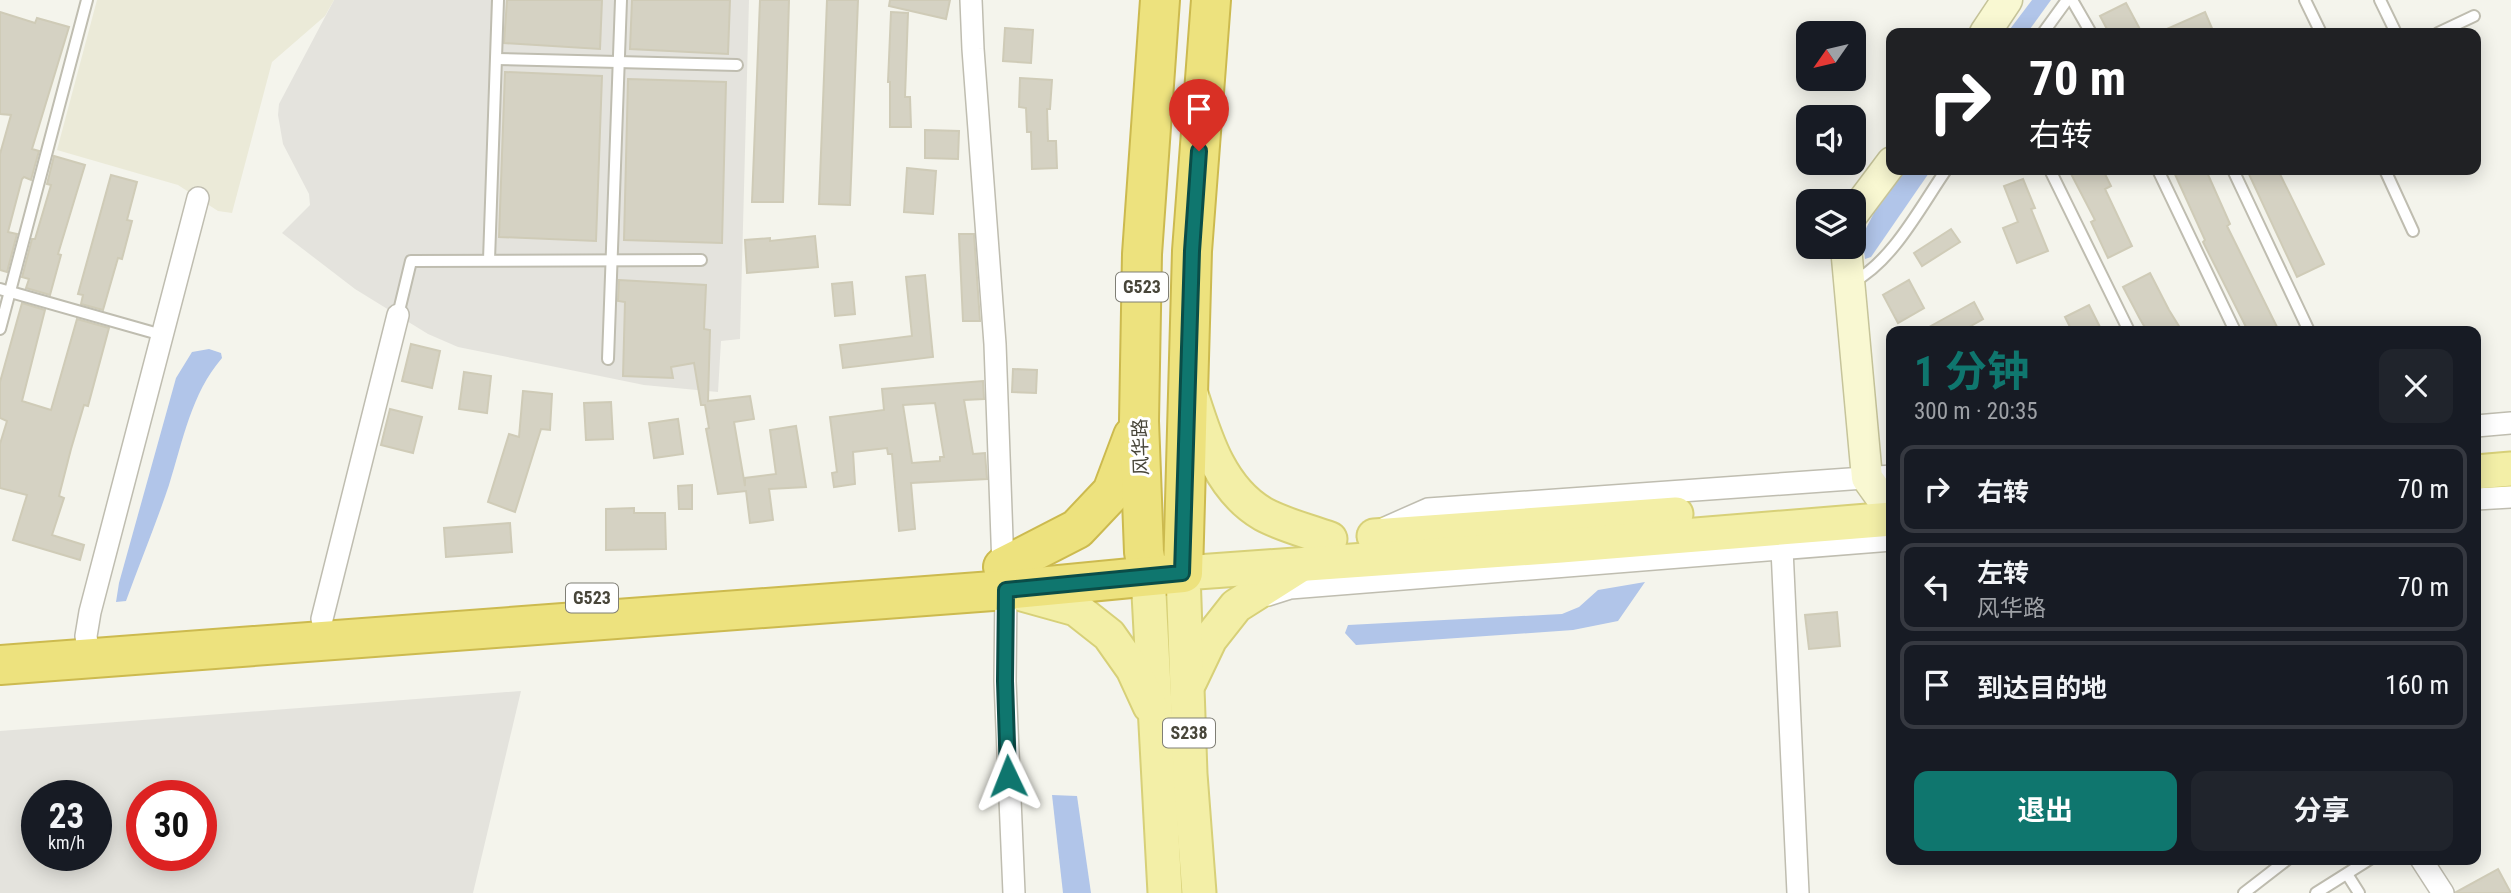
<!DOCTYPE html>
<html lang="zh">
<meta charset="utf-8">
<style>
body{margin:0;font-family:"Roboto Condensed","Noto Sans SC",sans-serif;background:#20242c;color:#f1f3f6;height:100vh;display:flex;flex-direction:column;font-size:26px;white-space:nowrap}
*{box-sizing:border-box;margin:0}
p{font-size:23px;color:#9ea1a6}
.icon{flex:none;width:38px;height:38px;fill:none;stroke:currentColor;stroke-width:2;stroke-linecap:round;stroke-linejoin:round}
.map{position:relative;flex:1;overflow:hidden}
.sheet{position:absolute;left:1886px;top:326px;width:595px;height:539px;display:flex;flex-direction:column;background:#171b24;border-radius:14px;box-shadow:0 4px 18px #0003}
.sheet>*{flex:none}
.hud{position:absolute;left:1886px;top:28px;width:595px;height:147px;border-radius:14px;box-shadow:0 4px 18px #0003;background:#202124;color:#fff;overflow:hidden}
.needle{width:46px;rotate:236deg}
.buttons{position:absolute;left:1796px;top:21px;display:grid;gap:14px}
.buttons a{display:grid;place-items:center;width:70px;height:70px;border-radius:14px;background:#171b24;box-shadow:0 4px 18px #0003;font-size:35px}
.speed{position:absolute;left:21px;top:780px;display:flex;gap:14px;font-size:35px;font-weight:700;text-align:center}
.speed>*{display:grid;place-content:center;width:91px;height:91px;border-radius:50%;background:#171b24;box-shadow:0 4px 18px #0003;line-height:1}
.speed small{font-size:18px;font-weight:400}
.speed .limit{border:10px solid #d22;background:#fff;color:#111}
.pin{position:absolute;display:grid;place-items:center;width:60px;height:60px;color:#fff;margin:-72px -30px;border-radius:50% 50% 50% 0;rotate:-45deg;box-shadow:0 0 7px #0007}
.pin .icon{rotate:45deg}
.me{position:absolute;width:77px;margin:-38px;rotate:358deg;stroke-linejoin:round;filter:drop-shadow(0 0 5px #0008)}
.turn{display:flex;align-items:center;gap:24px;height:147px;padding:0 28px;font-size:32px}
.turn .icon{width:91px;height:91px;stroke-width:2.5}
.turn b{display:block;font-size:49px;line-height:60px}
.round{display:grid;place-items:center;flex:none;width:74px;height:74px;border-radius:14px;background:#20242c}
.head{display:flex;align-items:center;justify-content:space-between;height:119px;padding:0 28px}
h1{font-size:42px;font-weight:700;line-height:52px;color:#0f766e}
.button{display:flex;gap:14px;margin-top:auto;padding:14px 28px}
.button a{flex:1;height:80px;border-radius:14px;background:#0f766e;color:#fff;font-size:28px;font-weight:700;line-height:80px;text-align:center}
.button a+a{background:#20242c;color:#f1f3f6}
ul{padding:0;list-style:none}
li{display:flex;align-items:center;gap:21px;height:88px;margin:0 14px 10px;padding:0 14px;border:4px solid #363941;border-radius:14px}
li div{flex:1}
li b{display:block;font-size:26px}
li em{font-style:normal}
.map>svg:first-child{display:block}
.industrial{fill:#e4e3dd;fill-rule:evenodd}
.education{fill:#ebead8}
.water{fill:#b1c5e9}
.building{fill:#d5d2c3;stroke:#cfcbb7;stroke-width:2;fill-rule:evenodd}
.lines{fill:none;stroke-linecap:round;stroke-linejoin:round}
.lane-casing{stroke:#bfbdb0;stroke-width:14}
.street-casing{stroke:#bfbdb0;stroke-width:24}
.secondary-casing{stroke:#c6c49a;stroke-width:33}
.primary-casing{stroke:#d7d078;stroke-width:37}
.highway-casing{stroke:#ccba4f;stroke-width:42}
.lane{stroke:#fff;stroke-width:10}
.street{stroke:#fff;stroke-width:21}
.secondary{stroke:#f9f8d2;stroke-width:30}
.primary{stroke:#f3efa7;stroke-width:33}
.highway{stroke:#ede27e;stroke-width:38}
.route-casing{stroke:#0a4d48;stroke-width:18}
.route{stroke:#0f766e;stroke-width:12}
.labels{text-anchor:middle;stroke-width:6;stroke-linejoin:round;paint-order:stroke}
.shield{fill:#fff;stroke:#7f7e75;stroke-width:2}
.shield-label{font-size:18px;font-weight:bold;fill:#48463a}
.street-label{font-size:19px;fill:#48463a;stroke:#fff}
</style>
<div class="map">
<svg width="2511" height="893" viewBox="0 0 2511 893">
<rect width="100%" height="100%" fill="#f4f4ec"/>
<g class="industrial">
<path d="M334,0H749L740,339L721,341L718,392L644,385L458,347L428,334L355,289L282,233L310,205L309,194L283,144L278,115L279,104Z"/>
<path d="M521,691L473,893H0V731ZM37,796H96V856H37ZM142,796H201V856H142Z"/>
</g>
<path class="education" d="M97,0H334L325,16L272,62L232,213L218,211L178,185L57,150Z"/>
<g class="water">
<path d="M2032,0H2051L2027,33H2007Z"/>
<path d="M1906,170H1931L1871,257L1865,259L1862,236L1874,213Z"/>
<path d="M209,349L221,353L222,358C191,394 183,441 169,485C156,524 140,562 126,601L116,602L119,583L176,378L192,352Z"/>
<path d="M1645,582L1618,621L1573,630L1356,645L1345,633L1348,625L1562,614L1579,607L1598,590Z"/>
<path d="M1052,795L1077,796L1091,893H1063Z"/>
</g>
<g class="building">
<path d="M507,0H602L600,49L504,43Z"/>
<path d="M632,0H730L728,54L630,49Z"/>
<path d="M760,0H789L783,202H752Z"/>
<path d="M827,0H858L850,205L819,204Z"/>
<path d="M890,0H950L946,19L889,6Z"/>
<path d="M2126,3L2142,33H2109L2100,16Z"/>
<path d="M0,12L35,23L37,18L69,27L32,149L39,151L31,180L24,177L22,179L8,232L17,234L7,272L0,270V154L11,115L0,114Z"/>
<path d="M891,12L908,13L905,97H910L911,127H890V82H888Z"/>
<path d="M2205,12L2214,33H2158Z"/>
<path d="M1005,28L1033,30L1031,63L1003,61Z"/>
<path d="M505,72L602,76L596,241L499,237Z"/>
<path d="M1020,78L1052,80L1050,109H1047L1048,141H1056L1057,168L1032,169L1031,132H1027L1026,108L1019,107Z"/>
<path d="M628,79L726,82L722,243L624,240Z"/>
<path d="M925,130L959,131L958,159L925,158Z"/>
<path d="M54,156L85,165L58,254L61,255L50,295L26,288L29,279L22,277L32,239H35L51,185L47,184Z"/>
<path d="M907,168L936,171L933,214L904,212Z"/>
<path d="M2069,170H2103L2111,186L2105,189L2132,246L2108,258L2091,222L2095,220Z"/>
<path d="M2173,170H2206L2230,224L2227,226L2279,331H2248L2203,242L2205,240Z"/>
<path d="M2247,170H2278L2324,264L2297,277Z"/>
<path d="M111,175L137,182L127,220L132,221L122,259L118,258L103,310L81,304L83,295L78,294Z"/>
<path d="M2023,179L2035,208L2031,209L2048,251L2017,263L2003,228L2018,222L2004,186Z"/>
<path d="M1951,229L1960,242L1922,266L1914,253Z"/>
<path d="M959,234H974L980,321H963Z"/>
<path d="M815,236L818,267L747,273L745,240L770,238V241Z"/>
<path d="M2150,273L2169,310L2182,331H2147L2140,319L2123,287Z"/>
<path d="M925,275L933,357L843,368L840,345L912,336L906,277Z"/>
<path d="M619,280L706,285L704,329L710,330L708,401L750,396L754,419L734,422L745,486V478L776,474L770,430L796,426L806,487L769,489L773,520L750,523L746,491L718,494L706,429L709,428L705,405H701L694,363L671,367L673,378L623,376L625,302L618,301Z"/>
<path d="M1909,280L1924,308L1898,323L1883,295Z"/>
<path d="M852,282L855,314L835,316L832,284Z"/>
<path d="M1974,302L1983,319L1962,331H1922Z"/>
<path d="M22,303L45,310L22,401L51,410L77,319L109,328L88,406L84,405L71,449L59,496L64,498L52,535L84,545L80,560L13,540L27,495L0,488V444L7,421L0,418V382Z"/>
<path d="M2089,305L2102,331H2072L2065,317Z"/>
<path d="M411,344L440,351L432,388L402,381Z"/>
<path d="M1013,369L1037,370L1036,393L1012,392Z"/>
<path d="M464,372L491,376L487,413L459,409Z"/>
<path d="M983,381L984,399L964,400L973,454L985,453L987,479L911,483L915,529L899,531L892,454H888L887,448L853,452L855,484L834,487L832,473L837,472L830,417L884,410L882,389ZM935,403L944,457H940V461L912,463L903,405Z"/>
<path d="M523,391L552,394L550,430L541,429L515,512L488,502L509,434L519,437Z"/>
<path d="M611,402L613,439L586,440L584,403Z"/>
<path d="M390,409L422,417L413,453L381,445Z"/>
<path d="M678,419L683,454L654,458L649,423Z"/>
<path d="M692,485V509H679L678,486Z"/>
<path d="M634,508V513H665L666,549L606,550V509Z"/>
<path d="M510,523L512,552L446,557L444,528Z"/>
<path d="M1837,612L1840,646L1809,649L1805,615Z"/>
<path d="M2498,869L2511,893H2456V892Z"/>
</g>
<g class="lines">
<defs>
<g id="lane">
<path d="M2072,0L2091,33"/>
<path d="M2305,0L2321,33"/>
<path d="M2380,0L2396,33"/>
<path d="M2043,33L2067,0"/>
<path d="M2438,33L2474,16"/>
<path d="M496,59L737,65"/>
<path d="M2050,170L2129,331"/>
<path d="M2158,170L2235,331"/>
<path d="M2233,170L2309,331"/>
<path d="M2385,170L2413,231"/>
<path d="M489,260L498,0"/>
<path d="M1853,282C1893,261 1921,206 1946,170"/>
<path d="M0,289L162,335"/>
<path d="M398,315L411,261L701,260"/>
<path d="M0,329L87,0"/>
<path d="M608,359L621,0"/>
<path d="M2347,874L2359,893"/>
<path d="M2244,893L2288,859"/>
<path d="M2316,893L2370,859"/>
</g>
<g id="street">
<path d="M971,0L973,49L995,344L1003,567"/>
<path d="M2476,426L2511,423"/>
<path d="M2476,499L2511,497"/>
<path d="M1385,528L1428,509L1892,476"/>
<path d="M1782,549L1798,893"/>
<path d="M1006,590L1005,681L1014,893"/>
<path d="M1268,595L1290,588L1892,540"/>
<path d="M322,619L398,315"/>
<path d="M89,657L86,636L90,612L198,198"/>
<path d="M2421,859L2443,893"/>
</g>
<g id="secondary">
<path d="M1985,33L2007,0"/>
<path d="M1853,214L1892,162"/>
<path d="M1846,247L1867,478L1882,499"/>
</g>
<g id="primary">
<path d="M1191,394C1205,438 1220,489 1263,514C1283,525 1308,531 1330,539"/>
<path d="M2476,472L2511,469"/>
<path d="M1374,536L1676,514"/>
<path d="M1148,575L1165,893"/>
<path d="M1015,592L1076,609L1109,635L1133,669L1150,706"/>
<path d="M1190,681L1210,639L1236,606L1299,566"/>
<path d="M1199,893L1190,774L1183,573L1561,546L1892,519"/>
</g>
<g id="highway">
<path d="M1003,567L1077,529L1112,492L1133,436"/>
<path d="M1148,575L1144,552L1139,421L1142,254L1160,0"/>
<path d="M0,665L1006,590L1183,573L1192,251L1211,0"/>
</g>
</defs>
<use href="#lane" class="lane-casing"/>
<use href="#street" class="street-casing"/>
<use href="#secondary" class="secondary-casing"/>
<use href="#primary" class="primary-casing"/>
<use href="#highway" class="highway-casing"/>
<use href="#lane" class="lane"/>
<use href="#street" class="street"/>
<use href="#secondary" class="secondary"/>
<use href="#primary" class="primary"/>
<use href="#highway" class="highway"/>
</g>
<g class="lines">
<defs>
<path id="route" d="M1008,776L1005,681L1006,590L1182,573L1192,251L1199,151"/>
</defs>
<use href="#route" class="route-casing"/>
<use href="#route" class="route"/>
</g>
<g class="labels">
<g class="shield">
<rect x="1116" y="272.5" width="52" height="29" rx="5"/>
<rect x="566" y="583.5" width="52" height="29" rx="5"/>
<rect x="1163" y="718.5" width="52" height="29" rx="5"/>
</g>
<g class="shield-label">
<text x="1142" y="293">G523</text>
<text x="592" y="604">G523</text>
<text x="1189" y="739">S238</text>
</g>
<g class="street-label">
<text transform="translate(1140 447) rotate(-92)" y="7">风华路</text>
</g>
</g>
</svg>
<div class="buttons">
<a><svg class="needle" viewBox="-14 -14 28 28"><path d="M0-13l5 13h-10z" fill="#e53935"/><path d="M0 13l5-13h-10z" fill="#9ea1a6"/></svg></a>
<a><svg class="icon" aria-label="sound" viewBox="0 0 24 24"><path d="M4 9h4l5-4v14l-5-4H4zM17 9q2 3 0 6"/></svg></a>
<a><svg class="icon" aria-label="layers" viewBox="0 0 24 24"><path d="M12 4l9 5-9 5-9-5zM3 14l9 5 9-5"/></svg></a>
</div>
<div class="speed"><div>23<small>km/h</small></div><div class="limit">30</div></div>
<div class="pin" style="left:1199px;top:151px;background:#d93025"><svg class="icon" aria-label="arrive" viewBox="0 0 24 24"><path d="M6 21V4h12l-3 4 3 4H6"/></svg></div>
<svg class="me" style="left:1008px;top:776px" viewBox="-20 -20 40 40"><path d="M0-17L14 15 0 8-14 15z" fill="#0f766e" stroke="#fff" stroke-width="4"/></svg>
<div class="hud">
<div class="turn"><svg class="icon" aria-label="right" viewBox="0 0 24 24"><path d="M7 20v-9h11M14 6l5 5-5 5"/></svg><div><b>70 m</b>右转</div></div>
</div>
<section class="sheet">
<div class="head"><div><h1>1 分钟</h1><p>300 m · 20:35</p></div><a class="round"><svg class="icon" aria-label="close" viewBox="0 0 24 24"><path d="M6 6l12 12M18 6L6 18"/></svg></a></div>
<ul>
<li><svg class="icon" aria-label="right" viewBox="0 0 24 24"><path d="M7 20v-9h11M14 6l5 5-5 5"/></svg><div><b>右转</b></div><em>70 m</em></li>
<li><svg class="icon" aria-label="left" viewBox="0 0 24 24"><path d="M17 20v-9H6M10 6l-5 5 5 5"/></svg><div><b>左转</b><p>风华路</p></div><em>70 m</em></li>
<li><svg class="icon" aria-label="arrive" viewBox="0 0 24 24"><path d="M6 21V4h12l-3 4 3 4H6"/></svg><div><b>到达目的地</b></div><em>160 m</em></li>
</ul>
<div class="button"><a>退出</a><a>分享</a></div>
</section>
</div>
